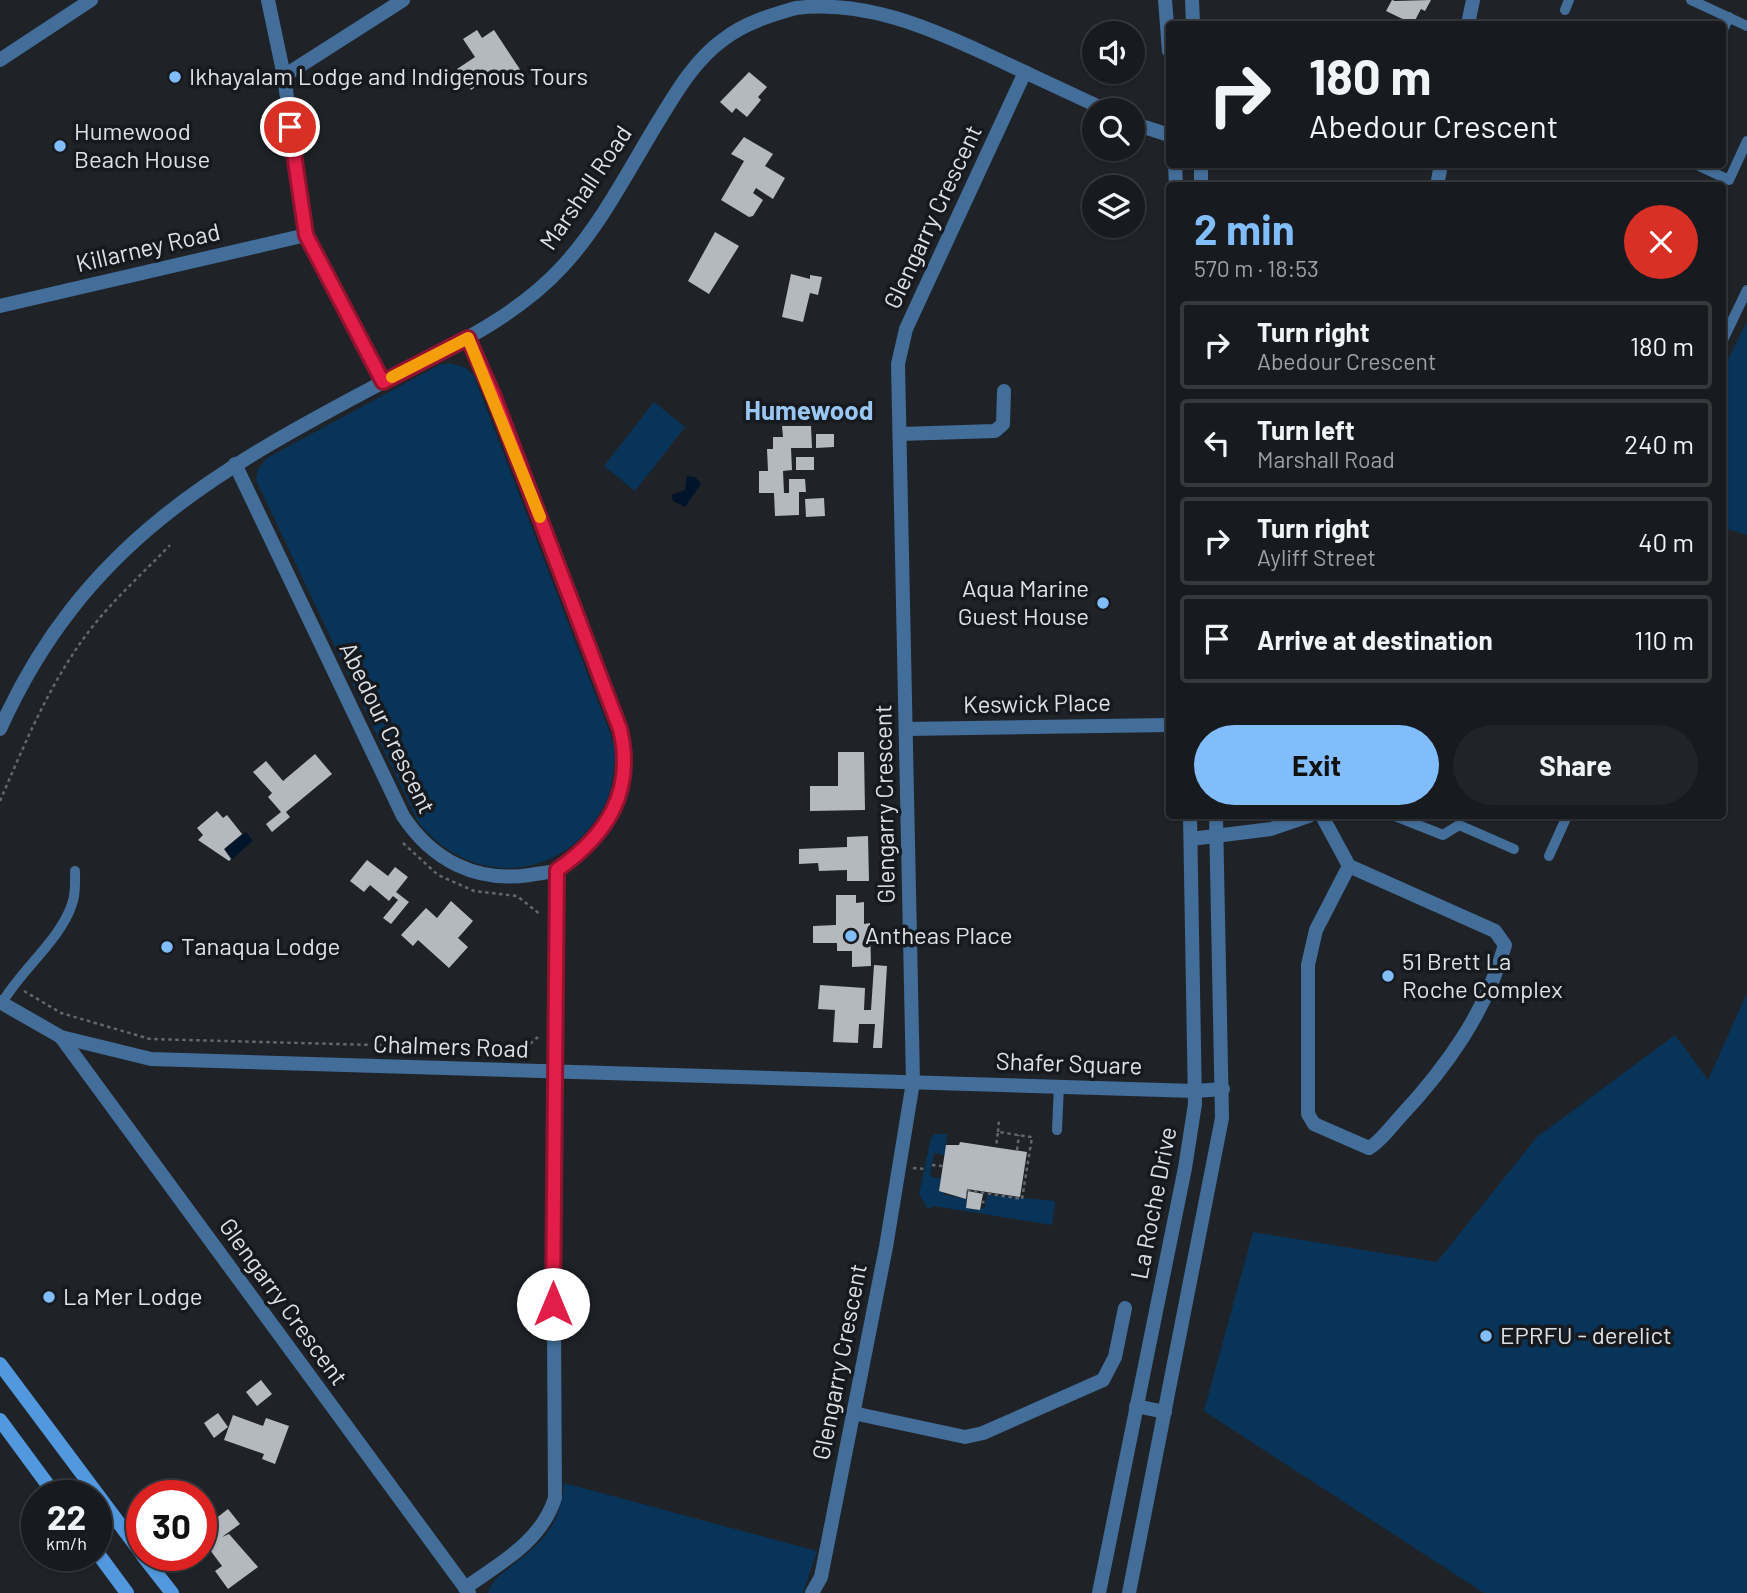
<!DOCTYPE html>
<meta charset="utf-8">
<style>
body{margin:0;font-family:Barlow,sans-serif;background:#202327;color:#f1f3f6;height:100vh;display:flex;flex-direction:column;font-size:26px;white-space:nowrap}
*{box-sizing:border-box;margin:0}
p{font-size:23px;color:#9ea1a4}
.icon{flex:none;width:38px;height:38px;fill:none;stroke:currentColor;stroke-width:2;stroke-linecap:round;stroke-linejoin:round}
.map{position:relative;flex:1;overflow:hidden}
.side{position:absolute;left:1166px;top:182px;width:560px;height:637px;display:flex;flex-direction:column;background:#171a1e;border-radius:7px;box-shadow:0 2px 5px #0004,0 0 0 2px #36383c}
.side>*{flex:none}
.banner{position:absolute;left:1166px;top:21px;width:560px;height:147px;border-radius:7px;box-shadow:0 2px 5px #0004,0 0 0 2px #36383c;background:#171a1e;color:#f1f3f6;overflow:hidden}
.tools{position:absolute;left:1082px;top:21px;display:grid;gap:14px}
.tools a{display:grid;place-items:center;width:63px;height:63px;border-radius:50%;background:#171a1e;box-shadow:0 2px 5px #0004,0 0 0 2px #36383c;font-size:35px}
.speed{position:absolute;left:21px;top:1480px;display:flex;gap:14px;font-size:35px;font-weight:700;text-align:center}
.speed>*{display:grid;place-content:center;width:91px;height:91px;border-radius:50%;background:#171a1e;box-shadow:0 2px 5px #0004,0 0 0 2px #36383c;line-height:1}
.speed small{font-size:18px;font-weight:400}
.speed .limit{border:10px solid #d22;background:#fff;color:#111}
.pin{position:absolute;display:grid;place-items:center;width:60px;height:60px;color:#fff;margin:-30px;border:4px solid #fff;border-radius:50%;box-shadow:0 2px 7px #0007}
.me{position:absolute;width:77px;margin:-38px;rotate:0deg;stroke-linejoin:round;filter:drop-shadow(0 0 5px #0008)}
.turn{display:flex;align-items:center;gap:24px;height:147px;padding:0 28px;font-size:32px}
.turn .icon{width:91px;height:91px;stroke-width:2.5}
.turn b{display:block;font-size:49px;line-height:60px}
.round{display:grid;place-items:center;flex:none;width:74px;height:74px;border-radius:37px;background:#202327}
.summary{display:flex;align-items:center;justify-content:space-between;height:119px;padding:0 28px}
h1{font-size:42px;font-weight:700;line-height:52px;color:#81bdfa}
.cta{display:flex;gap:14px;margin-top:auto;padding:14px 28px}
.cta a{flex:1;height:80px;border-radius:42px;background:#81bdfa;color:#111;font-size:28px;font-weight:700;line-height:80px;text-align:center}
.cta a+a{background:#202327;color:#f1f3f6}
ul{padding:0;list-style:none}
li{display:flex;align-items:center;gap:21px;height:88px;margin:0 14px 10px;padding:0 14px;border:4px solid #36383c;border-radius:7px}
li div{flex:1}
li b{display:block;font-size:26px}
li em{font-style:normal}
.map>svg:first-child{display:block}
.green{fill:#09345a}
.water{fill:#01152a}
.building{fill:#b3b9be}
.lines{fill:none;stroke-linecap:round;stroke-linejoin:round}
.path{stroke:#64676c;stroke-width:2.5;stroke-dasharray:3.5 3.5;stroke-linecap:butt}
.service{stroke:#436e9a;stroke-width:10}
.minor{stroke:#436e9a;stroke-width:14}
.tertiary{stroke:#436e9a;stroke-width:14}
.secondary{stroke:#5198df;stroke-width:14}
.route-casing{stroke:#92132f;stroke-width:18}
.route{stroke:#e11d48;stroke-width:12}
.slow{stroke:#f59e0b;stroke-width:12}
.poi-dot{fill:#81bdfa;stroke:#161a1e;stroke-width:2.5}
.labels{text-anchor:middle;stroke-width:7;stroke-linejoin:round;paint-order:stroke}
.poi-label{font-size:24px;fill:#dfe2e5;stroke:#161a1e;text-anchor:start}
.street-label{font-size:24px;fill:#dfe2e5;stroke:#161a1e}
.neighbourhood-label{font-size:26px;font-weight:bold;fill:#9ac6f3;stroke:#161a1e}
</style>
<div class="map">
<svg width="1747" height="1593" viewBox="0 0 1747 1593">
<rect width="100%" height="100%" fill="#1f2328"/>
<g class="green">
<path d="M1747,321V535L1722,527V372Z"/>
<path d="M450,363L466,368L474,376L616,749C614,768 613,789 604,806C563,883 471,888 418,822L256,480L258,469L267,458L439,365Z"/>
<path d="M654,402L685,427L635,491L604,466Z"/>
<path d="M1747,993V1593H1484L1204,1411L1253,1232L1437,1262L1537,1137L1675,1035L1708,1080Z"/>
<path d="M935,1134H947L945,1155L934,1153L930,1176L941,1179L939,1191L944,1192L945,1195L967,1199L966,1208L979,1210L985,1207L987,1195L1055,1201L1052,1225L934,1206L928,1209L919,1194L931,1138Z"/>
<path d="M564,1483L817,1551L803,1593H488C492,1581 499,1576 509,1568C540,1545 562,1524 564,1483Z"/>
</g>
<g class="water">
<path d="M687,476L695,477L701,484L685,507L673,501L671,495L685,490Z"/>
<path d="M246,832L253,841L232,859L225,849Z"/>
</g>
<g class="building">
<path d="M1392,0L1395,1L1431,0L1425,11L1421,9L1413,24L1386,11Z"/>
<path d="M477,30L482,38L494,30L523,74L503,87L494,74L471,90L457,69L475,57L463,39Z"/>
<path d="M749,72L767,87L758,97L761,100L747,117L736,108L732,113L720,102Z"/>
<path d="M744,137L773,154L765,166L785,178L773,199L756,188L753,193L763,200L753,216L749,217L721,200L744,161L731,154Z"/>
<path d="M715,232L739,246L709,294L688,281Z"/>
<path d="M791,274L810,279V275L822,277L818,295L810,293L803,322L782,317Z"/>
<path d="M782,426H811L812,448H791L792,470L783,471L784,493H789V479H805L806,492H799V515L775,516L774,493H759V471H768L767,449H773V437H783Z"/>
<path d="M816,434H834V447L816,448Z"/>
<rect x="796" y="457" width="18" height="13"/>
<path d="M824,498L825,516L806,517L805,499Z"/>
<path d="M838,752H864L865,810L810,811V786H838Z"/>
<path d="M315,754L332,774L286,812L290,817L272,832L266,824L281,812L268,797L272,793L253,772L266,761L283,781Z"/>
<path d="M217,811L223,818L227,815L242,834L224,849L231,859L229,861L198,840L203,835L197,828Z"/>
<path d="M868,836L869,881H847V870L819,871L818,863L799,864V849L847,847V837Z"/>
<path d="M367,860L388,876L395,867L408,877L396,892L409,902L391,924L383,918L398,900L393,896L389,901L370,885L364,892L350,881Z"/>
<path d="M836,895H856V903L864,902V924L870,923L871,966L852,967V951H837V943H813V926L836,925Z"/>
<path d="M451,901L473,921L458,938L468,947L449,968L418,940L413,946L401,935L426,908L437,918Z"/>
<path d="M874,965L887,966L882,1048H873L875,1024H859L858,1043L833,1042L835,1010L818,1009L820,985L865,988L864,1010H871Z"/>
<path d="M960,1142L1027,1152L1020,1197L967,1189L966,1199L939,1191L946,1145H959Z"/>
<path d="M968,1191L983,1194L980,1210L966,1208Z"/>
<path d="M261,1380L272,1394L257,1406L246,1392Z"/>
<path d="M218,1413L228,1427L214,1438L204,1423Z"/>
<path d="M233,1415L263,1426L266,1418L289,1426L275,1464L262,1459L264,1454L224,1440Z"/>
<path d="M228,1509L240,1524L222,1537L229,1534L258,1567L228,1589L215,1571L222,1566L201,1538V1530Z"/>
</g>
<g class="lines">
<g class="path">
<path d="M0,801C28,736 56,668 103,614C124,590 148,568 170,545"/>
<path d="M403,843L438,875L474,891L517,896L541,915"/>
<path d="M24,991L61,1013L150,1039L524,1049L538,1037"/>
<path d="M998,1132L999,1119"/>
<path d="M1017,1150L1019,1135"/>
<path d="M932,1165L943,1166"/>
<path d="M913,1168L925,1169"/>
<path d="M967,1190L1022,1199L1032,1137L998,1132L996,1147"/>
<path d="M981,1202H986"/>
</g>
<g class="service">
<path d="M1691,0L1747,26"/>
<path d="M1565,10L1569,0"/>
<path d="M1722,32L1729,17"/>
<path d="M1695,164L1729,180L1747,141"/>
<path d="M1722,342L1747,290"/>
<path d="M1395,816L1443,835L1459,825L1514,849"/>
<path d="M1549,856L1567,816"/>
<path d="M2,1003C20,971 61,939 72,904C76,894 75,881 75,871"/>
<path d="M1057,1130L1059,1085"/>
</g>
<g class="minor">
<path d="M268,0L284,76L306,235L382,382"/>
<path d="M1468,24L1473,0"/>
<path d="M0,60L91,0"/>
<path d="M284,76L403,0"/>
<path d="M1132,123L1169,135"/>
<path d="M1437,186L1441,164"/>
<path d="M0,306L306,235"/>
<path d="M900,434L995,431L1003,424L1004,391"/>
<path d="M235,464L403,816C432,860 476,883 530,875C539,873 549,873 557,870C570,865 581,852 589,843C619,810 630,773 620,729L494,397L468,338"/>
<path d="M0,729C83,544 216,470 387,380C448,348 514,319 562,267C602,224 630,167 661,117C678,89 696,59 724,39C745,23 771,15 796,8C865,0 928,27 988,55C1027,73 1067,92 1106,110"/>
<path d="M906,729L1169,725"/>
<path d="M1322,816L1349,866L1495,931L1505,945C1486,1012 1446,1068 1399,1118C1390,1128 1380,1142 1369,1148L1314,1124L1308,1114V965L1316,930L1349,866"/>
<path d="M1191,839L1271,829L1309,816"/>
<path d="M0,1002L61,1037L151,1059L1195,1091L1223,1089"/>
<path d="M61,1037L469,1593"/>
<path d="M853,1413L965,1437L983,1433L1103,1380L1115,1357L1125,1308"/>
<path d="M465,1588C500,1563 541,1542 555,1498L553,1150L557,870"/>
<path d="M812,1593L821,1577L886,1247L913,1082L898,364L906,329L918,303L1025,72"/>
</g>
<g class="tertiary">
<path d="M1165,0L1169,51"/>
<path d="M1192,0L1193,24"/>
<path d="M1175,164L1176,186"/>
<path d="M1201,164V186"/>
<path d="M1136,1406L1165,1412"/>
<path d="M1099,1593L1185,1168L1195,1104L1190,816"/>
<path d="M1129,1593L1222,1118L1216,816"/>
</g>
<g class="secondary">
<path d="M0,1364L142,1554"/>
<path d="M0,1420L56,1496"/>
<path d="M96,1551L127,1593"/>
<path d="M143,1556L172,1593"/>
</g>
</g>
<g class="lines">
<defs>
<path id="route" d="M290,127L306,235L383,382L468,338L494,397L620,729C635,792 607,835 557,870L553,1304"/>
</defs>
<use href="#route" class="route-casing"/>
<use href="#route" class="route"/>
<path class="slow" d="M392,377L468,338L540,517"/>
</g>
<g class="poi-dot">
<circle cx="175" cy="77" r="7"/>
<circle cx="60" cy="146" r="7"/>
<circle cx="1103" cy="603" r="7"/>
<circle cx="851" cy="936" r="7"/>
<circle cx="167" cy="947" r="7"/>
<circle cx="1388" cy="976" r="7"/>
<circle cx="49" cy="1297" r="7"/>
<circle cx="1486" cy="1336" r="7"/>
</g>
<g class="labels">
<g class="poi-label">
<text x="189" y="85">Ikhayalam Lodge and Indigenous Tours</text>
<text x="74" y="140">Humewood<tspan x="74" dy="28">Beach House</tspan></text>
<text x="1089" y="597" text-anchor="end">Aqua Marine<tspan x="1089" dy="28">Guest House</tspan></text>
<text x="865" y="944">Antheas Place</text>
<text x="181" y="955">Tanaqua Lodge</text>
<text x="1402" y="970">51 Brett La<tspan x="1402" dy="28">Roche Complex</tspan></text>
<text x="63" y="1305">La Mer Lodge</text>
<text x="1500" y="1344">EPRFU - derelict</text>
</g>
<g class="street-label">
<text transform="translate(586 188) rotate(-56)" y="8">Marshall Road</text>
<text transform="translate(933 217) rotate(-65)" y="8">Glengarry Crescent</text>
<text transform="translate(148 248) rotate(-13)" y="8">Killarney Road</text>
<text transform="translate(1037 704) rotate(-1)" y="8">Keswick Place</text>
<text transform="translate(387 728) rotate(64)" y="8">Abedour Crescent</text>
<text transform="translate(885 804) rotate(-91)" y="8">Glengarry Crescent</text>
<text transform="translate(451 1047) rotate(2)" y="8">Chalmers Road</text>
<text transform="translate(1069 1064) rotate(2)" y="8">Shafer Square</text>
<text transform="translate(1154 1203) rotate(-79)" y="8">La Roche Drive</text>
<text transform="translate(283 1302) rotate(54)" y="8">Glengarry Crescent</text>
<text transform="translate(840 1362) rotate(-79)" y="8">Glengarry Crescent</text>
</g>
<g class="neighbourhood-label">
<text x="809" y="420">Humewood</text>
</g>
</g>
</svg>
<div class="tools">
<a><svg class="icon" aria-label="sound" viewBox="0 0 24 24"><path d="M4 9h4l5-4v14l-5-4H4zM17 9q2 3 0 6"/></svg></a>
<a><svg class="icon" aria-label="search" viewBox="0 0 24 24"><circle cx="10" cy="10" r="6"/><path d="M15 15l6 6"/></svg></a>
<a><svg class="icon" aria-label="layers" viewBox="0 0 24 24"><path d="M12 4l9 5-9 5-9-5zM3 14l9 5 9-5"/></svg></a>
</div>
<div class="speed"><div>22<small>km/h</small></div><div class="limit">30</div></div>
<div class="pin" style="left:290px;top:127px;background:#d93025"><svg class="icon" aria-label="arrive" viewBox="0 0 24 24"><path d="M6 21V4h12l-3 4 3 4H6"/></svg></div>
<svg class="me" style="left:553px;top:1304px" viewBox="-20 -20 40 40"><circle r="19" fill="#fff"/><path d="M0-13L10 11 0 6-10 11z" fill="#e11d48"/></svg>
<div class="banner">
<div class="turn"><svg class="icon" aria-label="right" viewBox="0 0 24 24"><path d="M7 20v-9h11M14 6l5 5-5 5"/></svg><div><b>180 m</b>Abedour Crescent</div></div>
</div>
<section class="side">
<div class="summary"><div><h1>2 min</h1><p>570 m · 18:53</p></div><a class="round" style="background:#d93025;color:#fff"><svg class="icon" aria-label="close" viewBox="0 0 24 24"><path d="M6 6l12 12M18 6L6 18"/></svg></a></div>
<ul>
<li><svg class="icon" aria-label="right" viewBox="0 0 24 24"><path d="M7 20v-9h11M14 6l5 5-5 5"/></svg><div><b>Turn right</b><p>Abedour Crescent</p></div><em>180 m</em></li>
<li><svg class="icon" aria-label="left" viewBox="0 0 24 24"><path d="M17 20v-9H6M10 6l-5 5 5 5"/></svg><div><b>Turn left</b><p>Marshall Road</p></div><em>240 m</em></li>
<li><svg class="icon" aria-label="right" viewBox="0 0 24 24"><path d="M7 20v-9h11M14 6l5 5-5 5"/></svg><div><b>Turn right</b><p>Ayliff Street</p></div><em>40 m</em></li>
<li><svg class="icon" aria-label="arrive" viewBox="0 0 24 24"><path d="M6 21V4h12l-3 4 3 4H6"/></svg><div><b>Arrive at destination</b></div><em>110 m</em></li>
</ul>
<div class="cta"><a>Exit</a><a>Share</a></div>
</section>
</div>
